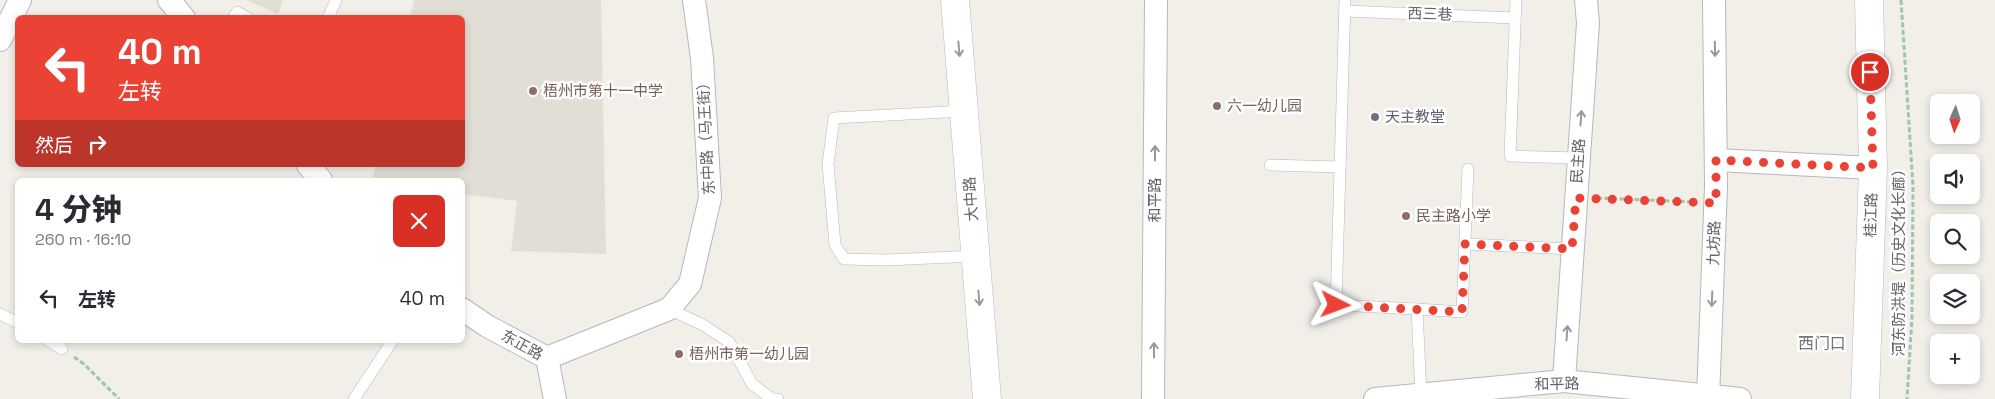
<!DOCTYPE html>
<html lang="zh">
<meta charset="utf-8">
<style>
body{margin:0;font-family:"Space Grotesk","Noto Sans SC",sans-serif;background:#f2f2f3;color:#2b2b33;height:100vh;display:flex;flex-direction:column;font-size:19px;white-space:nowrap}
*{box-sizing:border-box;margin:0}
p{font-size:16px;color:#7c7c81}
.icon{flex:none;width:28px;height:28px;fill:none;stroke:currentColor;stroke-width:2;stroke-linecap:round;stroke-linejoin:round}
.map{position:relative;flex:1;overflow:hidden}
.drawer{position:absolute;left:15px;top:178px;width:450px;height:165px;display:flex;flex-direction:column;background:#fff;border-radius:8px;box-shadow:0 2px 8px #0003}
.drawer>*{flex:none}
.top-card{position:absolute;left:15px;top:15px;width:450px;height:152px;border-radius:8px;box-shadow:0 2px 8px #0003;background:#ea4335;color:#fff;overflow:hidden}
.needle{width:32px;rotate:183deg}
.controls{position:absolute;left:1930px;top:94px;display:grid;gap:10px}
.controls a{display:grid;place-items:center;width:50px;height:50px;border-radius:8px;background:#fff;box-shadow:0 2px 8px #0003;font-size:25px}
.pin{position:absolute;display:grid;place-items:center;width:42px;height:42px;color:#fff;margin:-21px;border:2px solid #fff;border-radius:50%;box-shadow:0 1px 5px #0007}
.me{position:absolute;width:55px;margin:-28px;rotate:93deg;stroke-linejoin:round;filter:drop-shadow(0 0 4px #0008)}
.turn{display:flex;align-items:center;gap:18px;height:105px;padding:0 20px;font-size:22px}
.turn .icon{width:65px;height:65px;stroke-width:2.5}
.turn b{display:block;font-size:35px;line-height:42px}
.then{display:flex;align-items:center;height:48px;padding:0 20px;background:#0003;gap:10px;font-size:19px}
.round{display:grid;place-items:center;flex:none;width:52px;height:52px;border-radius:8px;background:#f2f2f3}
.head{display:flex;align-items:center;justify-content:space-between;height:85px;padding:0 20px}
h1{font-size:30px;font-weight:800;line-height:38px}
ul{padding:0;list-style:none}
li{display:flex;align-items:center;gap:15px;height:70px;padding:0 20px}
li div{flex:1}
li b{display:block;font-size:19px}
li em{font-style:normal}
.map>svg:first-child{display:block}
.education{fill:#e1ded6}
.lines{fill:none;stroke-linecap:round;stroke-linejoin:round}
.lane-casing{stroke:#b5b8bc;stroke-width:12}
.street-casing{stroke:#b5b8bc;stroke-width:24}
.secondary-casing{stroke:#b6babf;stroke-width:29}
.path{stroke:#9cc7a9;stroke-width:3;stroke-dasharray:5 2.5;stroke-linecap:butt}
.lane{stroke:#fff;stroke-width:11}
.street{stroke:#fff;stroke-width:22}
.secondary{stroke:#fff;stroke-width:28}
.oneway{stroke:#979a9d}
.route{stroke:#ea4335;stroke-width:9;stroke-dasharray:0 16.2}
.education-dot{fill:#8d6e63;stroke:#fff;stroke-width:2}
.worship-dot{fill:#6b7280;stroke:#fff;stroke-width:2}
.labels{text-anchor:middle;stroke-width:5;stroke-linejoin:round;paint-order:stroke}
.street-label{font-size:15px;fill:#5f6368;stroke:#fff}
.education-label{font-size:15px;fill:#785e54;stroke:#fff;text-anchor:start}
.worship-label{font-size:15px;fill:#5b616d;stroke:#fff;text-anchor:start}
.neighbourhood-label{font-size:16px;fill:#70757a;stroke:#fff}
</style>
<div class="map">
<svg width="1995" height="399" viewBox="0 0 1995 399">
<rect width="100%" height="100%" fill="#f1efe8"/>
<g class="education">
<path d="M247,0H283L278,14Z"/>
<path d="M414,0H601L606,254L511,251L517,201L463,194L462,180H372L376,165H462V18L410,17Z"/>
</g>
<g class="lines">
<defs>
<g id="lane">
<path d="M1345,0L1336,305L1417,309L1421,395"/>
<path d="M1516,0L1510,156L1578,158"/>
<path d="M1345,11L1515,18"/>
<path d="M233,18L237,12L248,18"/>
<path d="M328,18L336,0"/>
<path d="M964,111L834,118L828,164L835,245L844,259L886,260L975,256"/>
<path d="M1270,165L1340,167"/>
<path d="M1465,244L1572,249"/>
<path d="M669,309L703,325L729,342L752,384L772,399H778"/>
<path d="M1417,309L1462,312L1468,169"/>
<path d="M0,314L18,323"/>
<path d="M48,340L62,349"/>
<path d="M354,399L393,340"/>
</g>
<g id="street">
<path d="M169,0L184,18"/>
<path d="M0,40L20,0"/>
<path d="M1716,160L1873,168"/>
<path d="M308,165L321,180"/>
<path d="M462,309L487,326L547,358"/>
<path d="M547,358L669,309L690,284L710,198L702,58L694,0"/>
<path d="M547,358L555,399"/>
<path d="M1564,381L1588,23L1586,0"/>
<path d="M1153,399L1156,0"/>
<path d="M1375,399L1564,381L1740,399"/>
<path d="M1708,399L1716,186L1714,0"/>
</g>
<g id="secondary">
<path d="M955,0L987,399"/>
<path d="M1865,399L1873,168L1869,0"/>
</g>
</defs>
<use href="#lane" class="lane-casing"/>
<use href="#street" class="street-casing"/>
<use href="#secondary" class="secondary-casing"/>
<g class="path">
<path d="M1901,0L1913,186L1912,317L1907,399"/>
<path d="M1597,198L1695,202"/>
<path d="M74,357L84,364L119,399"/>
</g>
<use href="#lane" class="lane"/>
<use href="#street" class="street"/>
<use href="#secondary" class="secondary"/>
</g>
<defs><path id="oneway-shaft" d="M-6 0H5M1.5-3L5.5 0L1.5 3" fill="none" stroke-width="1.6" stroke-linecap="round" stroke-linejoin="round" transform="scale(1.25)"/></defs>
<g class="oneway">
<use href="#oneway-shaft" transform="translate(959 49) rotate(85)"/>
<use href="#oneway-shaft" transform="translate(1715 49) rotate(89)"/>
<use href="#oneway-shaft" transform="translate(1581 118) rotate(-86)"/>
<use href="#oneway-shaft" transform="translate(1155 153) rotate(-90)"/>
<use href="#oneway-shaft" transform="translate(979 298) rotate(85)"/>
<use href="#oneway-shaft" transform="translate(1712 299) rotate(92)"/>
<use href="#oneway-shaft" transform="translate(1567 333) rotate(-86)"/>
<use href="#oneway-shaft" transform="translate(1154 350) rotate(-90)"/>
</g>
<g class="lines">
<path class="route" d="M1336,305L1462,312L1465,244L1572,249L1576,198L1716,203V160L1873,168L1870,72"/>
</g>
<g class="education-dot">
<circle cx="533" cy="91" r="5"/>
<circle cx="1217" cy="106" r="5"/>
<circle cx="1406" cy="216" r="5"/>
<circle cx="679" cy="354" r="5"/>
</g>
<circle class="worship-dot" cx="1375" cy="117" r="5"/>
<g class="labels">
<g class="street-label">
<text transform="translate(1430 14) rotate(2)" y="5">西三巷</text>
<text transform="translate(706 135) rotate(-93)" y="5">东中路（马王街）</text>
<text transform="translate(1578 161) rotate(-86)" y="5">民主路</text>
<text transform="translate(971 199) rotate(-94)" y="5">大中路</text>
<text transform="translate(1155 200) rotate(-90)" y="5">和平路</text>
<text transform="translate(1871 215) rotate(-88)" y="5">桂江路</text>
<text transform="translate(1714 243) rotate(-88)" y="5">九坊路</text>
<text transform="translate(1899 259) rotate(-90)" y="5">河东防洪堤（历史文化长廊）</text>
<text transform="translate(522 345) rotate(29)" y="5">东正路</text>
<text transform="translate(1557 384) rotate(-1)" y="5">和平路</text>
</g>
<g class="education-label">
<text x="543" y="96">梧州市第十一中学</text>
<text x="1227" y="111">六一幼儿园</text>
<text x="1416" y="221">民主路小学</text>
<text x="689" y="359">梧州市第一幼儿园</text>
</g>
<g class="worship-label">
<text x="1385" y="122">天主教堂</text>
</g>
<g class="neighbourhood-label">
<text x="1822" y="349">西门口</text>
</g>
</g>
</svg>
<div class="controls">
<a><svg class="needle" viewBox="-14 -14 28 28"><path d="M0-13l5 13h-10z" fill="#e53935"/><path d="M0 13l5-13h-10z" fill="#7c7c81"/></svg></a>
<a><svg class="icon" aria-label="sound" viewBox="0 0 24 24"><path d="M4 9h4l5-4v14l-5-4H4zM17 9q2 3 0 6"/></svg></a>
<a><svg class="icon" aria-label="search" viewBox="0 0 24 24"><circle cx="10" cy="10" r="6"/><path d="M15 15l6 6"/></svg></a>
<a><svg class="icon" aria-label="layers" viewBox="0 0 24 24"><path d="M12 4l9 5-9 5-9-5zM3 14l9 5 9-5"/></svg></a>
<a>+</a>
</div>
<div class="pin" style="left:1870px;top:72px;background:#d93025"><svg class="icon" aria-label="arrive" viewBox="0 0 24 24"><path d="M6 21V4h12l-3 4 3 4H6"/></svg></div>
<svg class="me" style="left:1336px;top:305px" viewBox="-20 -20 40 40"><path d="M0-17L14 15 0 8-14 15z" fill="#ea4335" stroke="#fff" stroke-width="4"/></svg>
<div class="top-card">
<div class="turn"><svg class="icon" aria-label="left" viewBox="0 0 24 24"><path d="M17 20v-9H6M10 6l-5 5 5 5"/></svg><div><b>40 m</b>左转</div></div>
<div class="then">然后<svg class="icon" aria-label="right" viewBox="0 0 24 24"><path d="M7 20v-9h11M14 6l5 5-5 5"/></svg></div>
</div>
<section class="drawer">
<div class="head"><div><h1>4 分钟</h1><p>260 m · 16:10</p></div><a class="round" style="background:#d93025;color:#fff"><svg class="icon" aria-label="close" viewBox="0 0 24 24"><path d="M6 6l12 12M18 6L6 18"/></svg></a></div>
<ul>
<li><svg class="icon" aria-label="left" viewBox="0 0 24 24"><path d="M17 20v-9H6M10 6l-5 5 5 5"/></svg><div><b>左转</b></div><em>40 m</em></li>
</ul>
</section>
</div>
